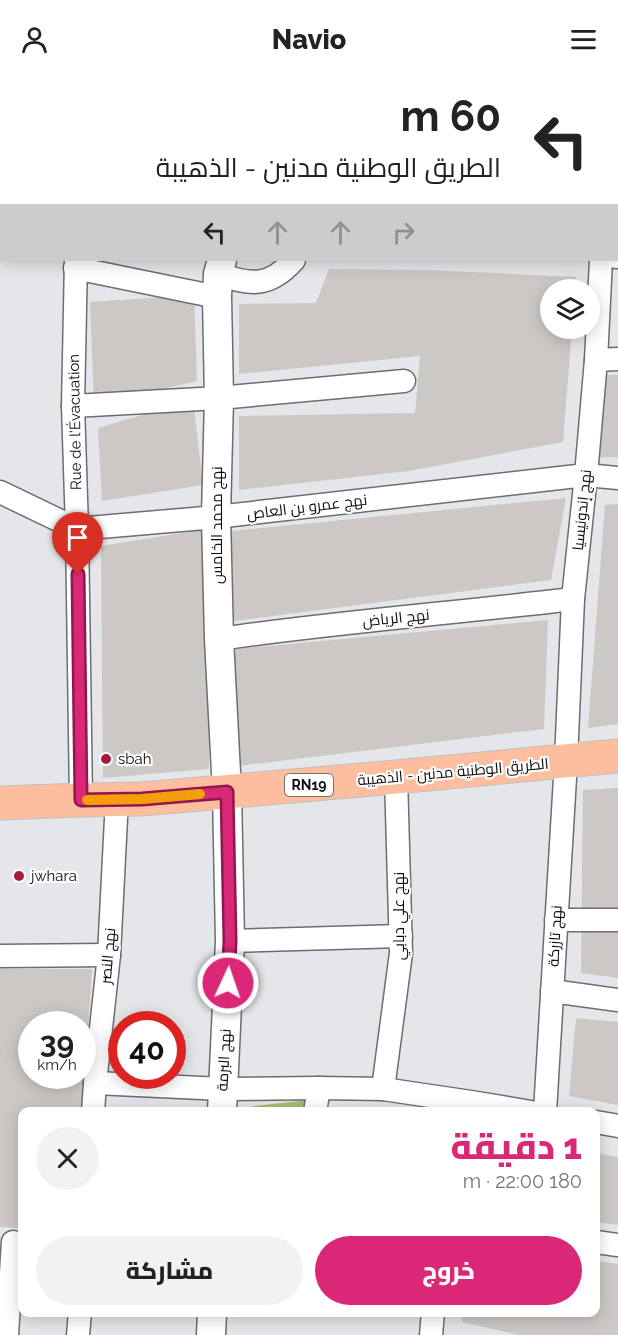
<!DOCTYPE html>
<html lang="ar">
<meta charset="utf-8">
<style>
body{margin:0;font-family:Raleway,Cairo,sans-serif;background:#f2f2f2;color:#222;direction:rtl;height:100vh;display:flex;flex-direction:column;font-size:22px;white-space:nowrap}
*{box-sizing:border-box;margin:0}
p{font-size:20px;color:#767676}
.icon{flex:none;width:33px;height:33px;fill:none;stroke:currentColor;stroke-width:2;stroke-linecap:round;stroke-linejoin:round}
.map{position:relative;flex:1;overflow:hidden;direction:ltr}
.sheet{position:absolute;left:18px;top:1029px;width:582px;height:210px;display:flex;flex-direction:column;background:#fff;border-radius:12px;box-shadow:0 3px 15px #0003;direction:rtl}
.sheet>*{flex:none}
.hud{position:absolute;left:0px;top:0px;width:618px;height:183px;box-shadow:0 3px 15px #0003;direction:rtl;background:#fff;color:#222;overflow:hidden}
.controls{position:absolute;left:540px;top:201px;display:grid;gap:12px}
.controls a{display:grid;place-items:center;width:60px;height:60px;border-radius:50%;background:#fff;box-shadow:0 3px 15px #0003;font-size:30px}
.speed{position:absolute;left:18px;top:933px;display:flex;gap:12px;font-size:30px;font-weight:700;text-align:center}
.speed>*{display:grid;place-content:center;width:78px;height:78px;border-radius:50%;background:#fff;box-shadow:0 3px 15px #0003;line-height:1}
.speed small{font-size:15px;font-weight:400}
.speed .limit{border:9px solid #d22;background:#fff;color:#111}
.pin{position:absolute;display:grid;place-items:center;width:51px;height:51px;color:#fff;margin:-62px -26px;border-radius:50% 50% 50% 0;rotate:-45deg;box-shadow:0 0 6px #0007}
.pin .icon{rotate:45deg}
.me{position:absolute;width:66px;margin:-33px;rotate:3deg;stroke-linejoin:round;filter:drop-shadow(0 0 4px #0008)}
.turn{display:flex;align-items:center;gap:21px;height:126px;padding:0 18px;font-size:27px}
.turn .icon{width:78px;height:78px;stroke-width:2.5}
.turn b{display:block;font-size:42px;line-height:51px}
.lanes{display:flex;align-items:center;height:57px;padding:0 18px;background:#0003;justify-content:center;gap:30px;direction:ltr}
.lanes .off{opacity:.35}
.round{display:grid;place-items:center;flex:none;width:63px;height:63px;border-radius:32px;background:#f2f2f2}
.headline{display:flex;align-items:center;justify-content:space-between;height:102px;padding:0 18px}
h1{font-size:36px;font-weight:800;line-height:45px;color:#db2777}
.primary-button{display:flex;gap:12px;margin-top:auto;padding:12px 18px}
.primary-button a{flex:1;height:69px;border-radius:36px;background:#db2777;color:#fff;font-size:24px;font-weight:800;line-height:69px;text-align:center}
.primary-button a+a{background:#f2f2f2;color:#222}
header{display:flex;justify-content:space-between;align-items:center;height:78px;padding:0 18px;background:#fff;font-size:27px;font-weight:800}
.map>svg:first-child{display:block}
.green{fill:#a4be76}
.water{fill:#a0d0f4}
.building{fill:#ccc8c6;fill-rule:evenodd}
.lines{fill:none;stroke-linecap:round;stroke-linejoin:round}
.minor-casing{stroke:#6c6d70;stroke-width:25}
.tertiary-casing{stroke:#6c6d70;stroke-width:31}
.primary-casing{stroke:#c0c0c0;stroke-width:35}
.minor{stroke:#fff;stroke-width:22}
.tertiary{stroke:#fff;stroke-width:28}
.primary{stroke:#fcbe9e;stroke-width:33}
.route-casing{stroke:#8e194d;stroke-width:15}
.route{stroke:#db2777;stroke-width:10}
.slow{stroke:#f59e0b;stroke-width:10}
.poi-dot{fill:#ac173e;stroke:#fff;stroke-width:2}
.labels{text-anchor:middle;stroke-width:4.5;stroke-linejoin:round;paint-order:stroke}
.shield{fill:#fff;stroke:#555556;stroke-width:1.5}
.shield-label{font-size:14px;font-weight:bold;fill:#0c0c0d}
.street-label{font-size:15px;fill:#0c0c0d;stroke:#fff}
.poi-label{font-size:15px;fill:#0c0c0d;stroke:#fff;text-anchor:start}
</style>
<header><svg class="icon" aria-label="menu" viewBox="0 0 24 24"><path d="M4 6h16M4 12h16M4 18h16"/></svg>Navio<svg class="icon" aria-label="person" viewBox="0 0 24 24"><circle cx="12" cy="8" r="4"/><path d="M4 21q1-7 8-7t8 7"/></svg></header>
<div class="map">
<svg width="618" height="1257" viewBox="0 0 618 1257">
<rect width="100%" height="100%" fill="#e4e6e9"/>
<path class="green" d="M309,1022L308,1033L252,1034L253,1028Z"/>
<path class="water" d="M281,0H521L531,1H281Z"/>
<g class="building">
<path d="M329,191L429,192L576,199L575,212H550V250H572L563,364L409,393L239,412V338L415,335L420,278L239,296V226L316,225Z"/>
<path d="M194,217L197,303L94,327L90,224Z"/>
<path d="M594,297H618V379L587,380Z"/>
<path d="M193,322L203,407L102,423L98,350Z"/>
<path d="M566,420L551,502L234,543L230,453Z"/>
<path d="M618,426V646L588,650L605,427Z"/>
<path d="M207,451L209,691L103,700L101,468Z"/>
<path d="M548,542L544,651L238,688L234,571Z"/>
<path d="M618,710V900L581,895L583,712Z"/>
<path d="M0,891H92L83,1034H22V1150L0,1149ZM32,946H82V998H32Z"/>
<path d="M576,940L618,944V1027L569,1018Z"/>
<path d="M596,1075L618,1079V1147L596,1144Z"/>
<path d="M596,1183L618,1186V1257H519L462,1244V1234H596Z"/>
</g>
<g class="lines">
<defs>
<g id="minor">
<path d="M5,0L6,2"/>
<path d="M616,179H618"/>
<path d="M76,182L73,328L77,451L81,722"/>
<path d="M75,190L217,219"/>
<path d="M218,196C251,207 269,210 294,182"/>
<path d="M596,282L618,281"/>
<path d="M73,328L219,320L404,303"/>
<path d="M0,414L77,451L216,439L586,397L618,400"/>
<path d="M219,561C337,544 455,535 573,521"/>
<path d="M556,842H618"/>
<path d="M230,863L401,858"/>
<path d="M0,878L109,877"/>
<path d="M552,913L618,922"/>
<path d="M95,1005L223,1011L319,1010L383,1011L471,1024L531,1034"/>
<path d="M383,1011L401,875L396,699"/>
<path d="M93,1034L95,1005L109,877L117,721"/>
<path d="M315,1034L319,1010"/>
<path d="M545,1034L566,683L573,521L586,397L596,282L601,182"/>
<path d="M596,1044L618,1048"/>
<path d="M596,1164L618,1167"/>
<path d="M7,1257L13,1164"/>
<path d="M78,1257L80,1234"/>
<path d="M431,1257L433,1234"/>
</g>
<g id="tertiary">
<path d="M266,2V0"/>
<path d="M222,1034L230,863L227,714L219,561L216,439L219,320L217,219L218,196L222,182"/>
<path d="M211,1257L212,1234"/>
</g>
<path id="primary" d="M0,725L81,722L142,721L396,699L618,678"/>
</defs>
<use href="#minor" class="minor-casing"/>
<use href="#tertiary" class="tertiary-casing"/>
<use href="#primary" class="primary-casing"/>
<use href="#minor" class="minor"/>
<use href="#tertiary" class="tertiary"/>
<use href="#primary" class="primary"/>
</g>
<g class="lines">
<defs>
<path id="route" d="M78,496L81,722L142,721L227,714L230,863L228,905"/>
</defs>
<use href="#route" class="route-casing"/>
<use href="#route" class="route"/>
<path class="slow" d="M87,722L142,721L200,716"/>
</g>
<g class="poi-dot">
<circle cx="106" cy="681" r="6"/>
<circle cx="19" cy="798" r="6"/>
</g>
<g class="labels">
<rect class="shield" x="285" y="696" width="48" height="22" rx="4.5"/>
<g class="shield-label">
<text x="309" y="712">RN19</text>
</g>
<g class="street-label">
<text transform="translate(75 344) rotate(-91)" y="5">Rue de l'Évacuation</text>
<text transform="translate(307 429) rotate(-7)" y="5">نهج عمرو بن العاص</text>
<text transform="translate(582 432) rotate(-84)" y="5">نهج إندونيسيا</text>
<text transform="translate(217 447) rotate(-90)" y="5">نهج محمد الخامس</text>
<text transform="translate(396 540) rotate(-6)" y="5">نهج الرياض</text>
<text transform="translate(453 694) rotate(-5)" y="5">الطريق الوطنية مدنين - الذهيبة</text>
<text transform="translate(399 838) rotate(-90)" y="5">نهج علي دبابي</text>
<text transform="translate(555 858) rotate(-87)" y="5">نهج تازركة</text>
<text transform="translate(108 878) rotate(-85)" y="5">نهج النصر</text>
<text transform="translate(224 982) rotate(-87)" y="5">نهج البرمة</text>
</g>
<g class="poi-label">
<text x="118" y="686">sbah</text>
<text x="31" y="803">jwhara</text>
</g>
</g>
</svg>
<div class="controls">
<a><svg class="icon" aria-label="layers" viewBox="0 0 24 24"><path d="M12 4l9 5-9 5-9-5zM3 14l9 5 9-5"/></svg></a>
</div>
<div class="speed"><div>39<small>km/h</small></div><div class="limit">40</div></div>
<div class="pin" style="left:78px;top:496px;background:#d93025"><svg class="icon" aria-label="arrive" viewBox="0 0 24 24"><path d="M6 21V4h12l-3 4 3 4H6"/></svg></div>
<svg class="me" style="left:228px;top:905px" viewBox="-20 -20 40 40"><circle r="17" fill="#db2777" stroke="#fff" stroke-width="3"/><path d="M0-11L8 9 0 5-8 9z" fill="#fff"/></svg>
<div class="hud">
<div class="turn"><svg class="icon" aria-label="left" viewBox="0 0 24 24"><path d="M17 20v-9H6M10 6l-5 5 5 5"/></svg><div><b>60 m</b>الطريق الوطنية مدنين - الذهيبة</div></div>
<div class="lanes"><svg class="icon" aria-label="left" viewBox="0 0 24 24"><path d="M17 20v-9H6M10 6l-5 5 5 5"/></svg><svg class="icon off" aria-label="ahead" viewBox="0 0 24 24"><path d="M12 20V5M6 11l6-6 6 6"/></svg><svg class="icon off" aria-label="ahead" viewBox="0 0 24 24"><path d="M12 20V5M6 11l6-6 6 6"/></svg><svg class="icon off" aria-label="right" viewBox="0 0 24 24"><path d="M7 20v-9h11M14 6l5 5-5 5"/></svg></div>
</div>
<section class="sheet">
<div class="headline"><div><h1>1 دقيقة</h1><p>180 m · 22:00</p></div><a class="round"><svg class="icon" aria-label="close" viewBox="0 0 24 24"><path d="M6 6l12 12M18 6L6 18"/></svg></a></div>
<div class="primary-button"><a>خروج</a><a>مشاركة</a></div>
</section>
</div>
